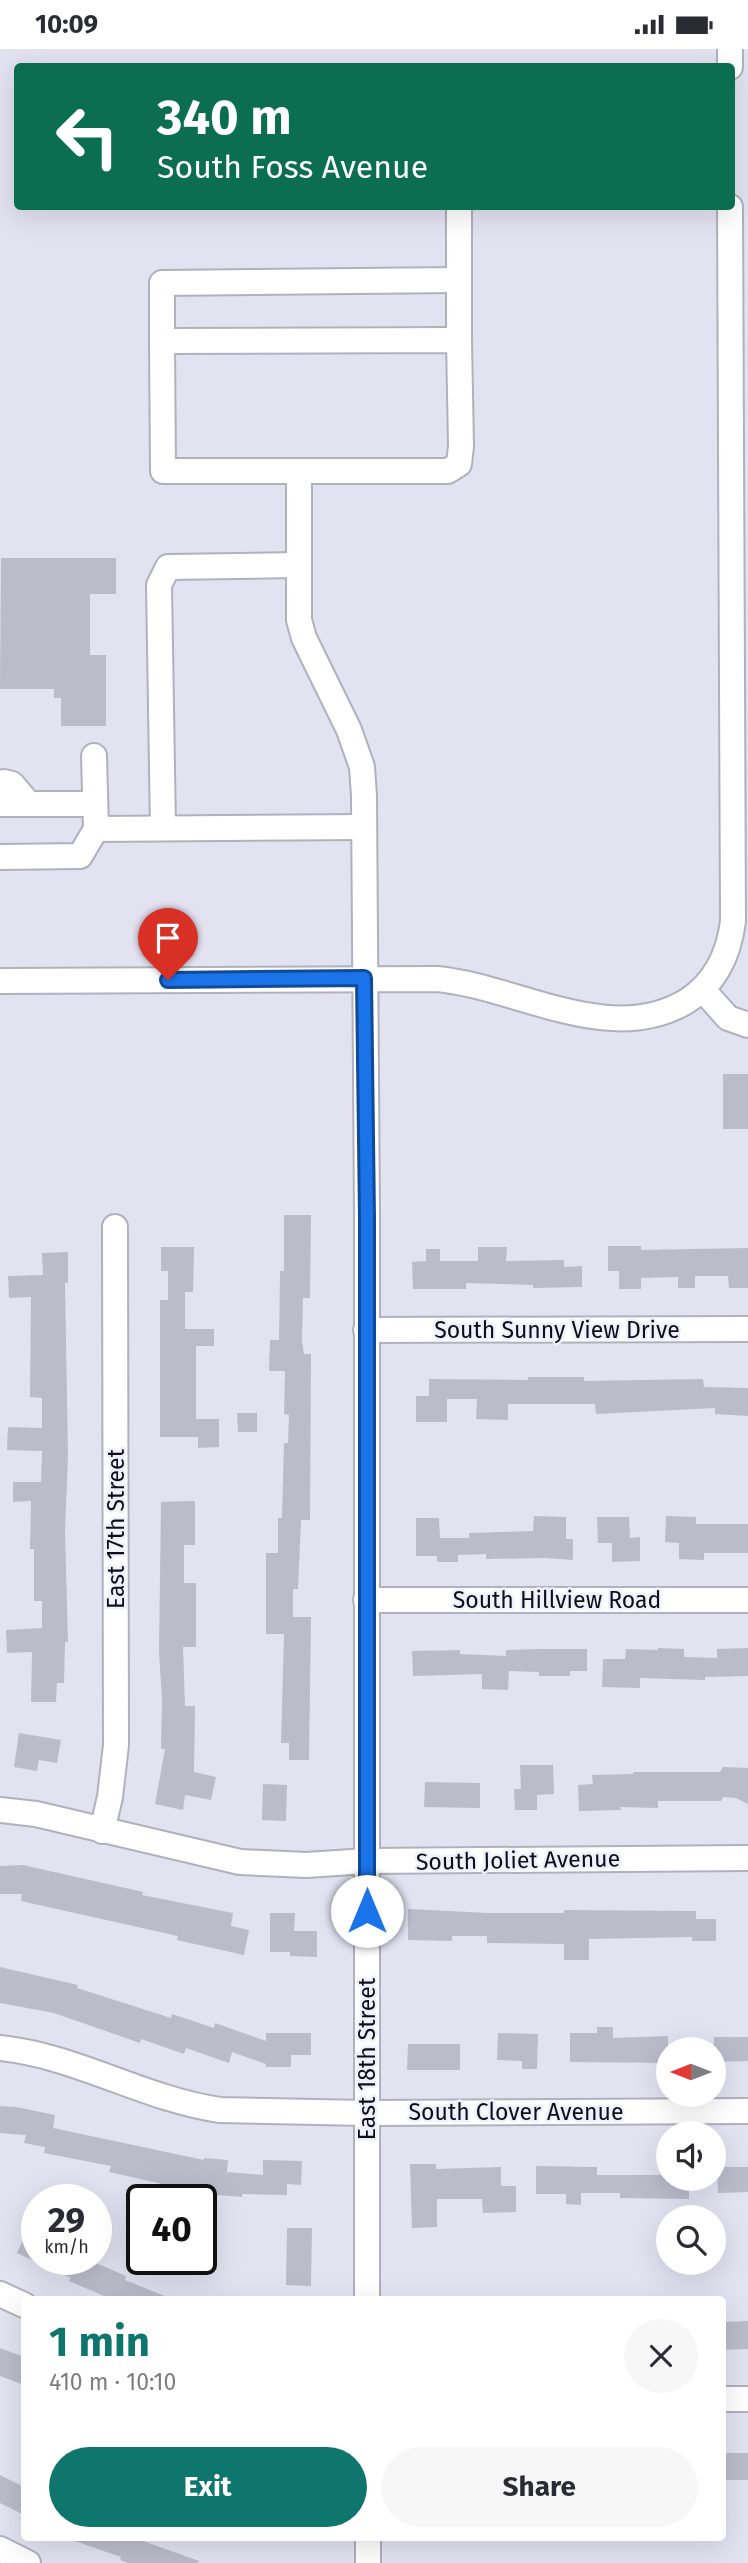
<!DOCTYPE html>
<meta charset="utf-8">
<style>
body{margin:0;font-family:"Fira Sans",sans-serif;background:#f7f7f7;color:#2b2b33;height:100vh;display:flex;flex-direction:column;font-size:26px;white-space:nowrap}
*{box-sizing:border-box;margin:0}
p{font-size:23px;color:#7c7c81}
.icon{flex:none;width:38px;height:38px;fill:none;stroke:currentColor;stroke-width:2;stroke-linecap:round;stroke-linejoin:round}
.map{position:relative;flex:1;overflow:hidden}
.side{position:absolute;left:21px;top:2247px;width:705px;height:245px;display:flex;flex-direction:column;background:#fff;border-radius:7px;box-shadow:0 7px 28px #0002}
.side>*{flex:none}
.banner{position:absolute;left:14px;top:14px;width:721px;height:147px;border-radius:7px;box-shadow:0 7px 28px #0002;background:#0b6e4f;color:#fff;overflow:hidden}
.needle{width:46px;rotate:270deg}
.controls{position:absolute;left:656px;top:1988px;display:grid;gap:14px}
.controls a{display:grid;place-items:center;width:70px;height:70px;border-radius:50%;background:#fff;box-shadow:0 7px 28px #0002;font-size:35px}
.speed{position:absolute;left:21px;top:2135px;display:flex;gap:14px;font-size:35px;font-weight:700;text-align:center}
.speed>*{display:grid;place-content:center;width:91px;height:91px;border-radius:50%;background:#fff;box-shadow:0 7px 28px #0002;line-height:1}
.speed small{font-size:18px;font-weight:400}
.speed .limit{border:4px solid #111;border-radius:10px;background:#fff;color:#111}
.pin{position:absolute;display:grid;place-items:center;width:60px;height:60px;color:#fff;margin:-72px -30px;border-radius:50% 50% 50% 0;rotate:-45deg;box-shadow:0 0 7px #0007}
.pin .icon{rotate:45deg}
.me{position:absolute;width:77px;margin:-38px;rotate:0deg;stroke-linejoin:round;filter:drop-shadow(0 0 5px #0008)}
.turn{display:flex;align-items:center;gap:24px;height:147px;padding:0 28px;font-size:32px}
.turn .icon{width:91px;height:91px;stroke-width:2.5}
.turn b{display:block;font-size:49px;line-height:60px}
.round{display:grid;place-items:center;flex:none;width:74px;height:74px;border-radius:37px;background:#f7f7f7}
.head{display:flex;align-items:center;justify-content:space-between;height:119px;padding:0 28px}
h1{font-size:42px;font-weight:700;line-height:52px;color:#0f766e}
.primary-button{display:flex;gap:14px;margin-top:auto;padding:14px 28px}
.primary-button a{flex:1;height:80px;border-radius:42px;background:#0f766e;color:#fff;font-size:28px;font-weight:700;line-height:80px;text-align:center}
.primary-button a+a{background:#f7f7f7;color:#2b2b33}
.status{display:flex;justify-content:space-between;align-items:center;height:49px;padding:0 35px;background:#fff;direction:ltr}
.status svg{height:19px;fill:currentColor}
.map>svg:first-child{display:block}
.building{fill:#bcbbca}
.lines{fill:none;stroke-linecap:round;stroke-linejoin:round}
.minor-casing{stroke:#b0b0be;stroke-width:28}
.minor{stroke:#fff;stroke-width:24}
.route-casing{stroke:#114b97;stroke-width:18}
.route{stroke:#1a73e8;stroke-width:12}
.labels{text-anchor:middle;stroke-width:5;stroke-linejoin:round;paint-order:stroke}
.street-label{font-size:23px;fill:#0e0e13;stroke:#f0efff}
</style>
<div class="status"><b>10:09</b><svg viewBox="0 0 49 12"><path d="M0 12V9h3v3zM5 12V6h3v6zM10 12V3h3v9zM15 12V0h3v12zM26 1h20v11H26zM47 4h2v5h-2z"/></svg></div>
<div class="map">
<svg width="748" height="2514" viewBox="0 0 748 2514">
<rect width="100%" height="100%" fill="#e2e2f1"/>
<g class="building">
<path d="M1,509H116V545H90V606H106V677H61V649H54V640H0Z"/>
<rect x="723" y="1025" width="25" height="55"/>
<path d="M284,1166H311L310,1249H303L302,1292L304,1305H311L310,1471H301L298,1540H293V1568H311L309,1711H289V1694H281L284,1585H266V1504H278V1469H282L284,1394H288L289,1366L284,1365L285,1322H269L270,1291H279L280,1222H284Z"/>
<path d="M608,1197H641V1201L748,1199V1239H729L728,1227H695V1239H678V1228L641,1229V1240H619V1222H608Z"/>
<path d="M161,1198H194L193,1243H185V1280H214V1297H196V1370H219V1398L198,1399V1388H160V1251H168V1222H161Z"/>
<path d="M478,1198H507L506,1212L564,1211V1218L582,1217V1238L533,1239V1236L466,1234V1240H413L412,1213L426,1212V1200H440V1212H478Z"/>
<path d="M68,1203V1234H65L68,1406L65,1482L68,1593H65L64,1634H57L56,1653H31L32,1603L7,1604L6,1581L42,1579V1552H34V1500H30L31,1452L13,1453V1433H41L42,1402L7,1401L8,1378L42,1379V1349L30,1348L31,1248L9,1249L8,1227L43,1226L42,1204Z"/>
<path d="M528,1328H584V1332L703,1330L704,1338L748,1339V1367L715,1365V1359L596,1365L595,1355H508V1371L476,1370L477,1350H447V1373H416V1347H429V1330L528,1331Z"/>
<path d="M237,1364H257V1383H238Z"/>
<path d="M195,1452V1496H184V1534H196V1598H183L185,1657H195L194,1723L216,1728L211,1751L185,1746L183,1761L155,1755L165,1700H161L162,1649L159,1603L161,1453Z"/>
<path d="M534,1467L566,1468V1490H573V1511L545,1509L486,1510V1505L458,1506V1513H437V1507H416V1469H439L440,1489H469V1484L533,1482Z"/>
<path d="M666,1467L696,1468V1475H748V1504H704V1511L679,1510V1494L665,1493Z"/>
<path d="M597,1468H629L630,1489L640,1488V1512L612,1513V1494H598Z"/>
<path d="M658,1599L684,1600V1608L717,1609V1600L748,1599V1627L705,1628V1631L640,1629V1639L602,1638L603,1610H625L626,1600L658,1601Z"/>
<path d="M539,1600H587V1622H570V1627H539V1623L509,1622L508,1641L482,1640V1625L413,1627L412,1602L460,1601V1605L506,1607V1601Z"/>
<path d="M19,1684L61,1691L57,1714L39,1711L37,1722L14,1718Z"/>
<path d="M520,1716H553L554,1745L537,1746V1761H515L514,1740H521Z"/>
<path d="M723,1718L748,1719V1755L736,1749L723,1748L721,1752H658V1759L620,1758L621,1761L579,1762L578,1736L593,1735L592,1726L633,1725V1723H720Z"/>
<path d="M425,1733L480,1734V1759L424,1758Z"/>
<path d="M263,1735L287,1736L286,1772L262,1771Z"/>
<path d="M23,1816L143,1843L142,1846L233,1864L231,1877L249,1881L244,1906L177,1891L178,1887L21,1852L22,1845H0V1817Z"/>
<path d="M408,1860L488,1864H564V1861L696,1862V1870H716V1892H692V1888L589,1890V1911H564V1895L487,1894V1887H452V1892L408,1891Z"/>
<path d="M270,1864H295L294,1882H317V1908L290,1907V1903H270Z"/>
<path d="M0,1918L78,1936L77,1939L171,1969L172,1965L214,1979L215,1974L266,1992V1984H311V2006H291V2018H266V2015L232,2003L229,2014L186,1999L184,2005L141,1990L140,1994L54,1964L0,1954Z"/>
<path d="M597,1978H613V1989L668,1987V2014L570,2013V1984H597Z"/>
<path d="M498,1984L538,1985L537,2020H522V2012L497,2011Z"/>
<path d="M714,1988H748V2012L714,2013Z"/>
<path d="M408,1995H460V2021H407Z"/>
<path d="M0,2057L16,2058L55,2066L53,2079L204,2111V2109L228,2111L227,2123L263,2126V2111L302,2112L301,2136L287,2135V2146L242,2145V2148L207,2145L109,2123L111,2117L44,2104L45,2098L24,2094L26,2086L0,2084Z"/>
<path d="M410,2115H436V2120L501,2118V2137H516V2163L483,2164L482,2150H437V2178L412,2179Z"/>
<path d="M536,2117L597,2118V2126H668V2130H689V2150L620,2149V2144H581V2156L566,2155V2145H536Z"/>
<path d="M717,2118H748V2143L718,2144Z"/>
<path d="M37,2161V2210H87L126,2227L125,2231L172,2250H111L69,2232L71,2229L17,2204Z"/>
<path d="M287,2179H312L311,2237L286,2236Z"/>
<path d="M748,2272V2300L723,2301V2273Z"/>
<path d="M0,2299L24,2308V2336L0,2327Z"/>
<rect x="723" y="2404" width="25" height="27"/>
<path d="M0,2426L24,2438V2466L0,2454Z"/>
<path d="M72,2488H132L199,2512L198,2514H128L120,2511L121,2508L72,2491Z"/>
</g>
<g class="lines">
<defs>
<g id="minor">
<path d="M730,0V18"/>
<path d="M459,158V291"/>
<path d="M459,291L461,397L459,415L448,422H163L162,292Z"/>
<path d="M162,292V234L459,231"/>
<path d="M299,423V571L304,589L349,681L362,718L364,747L367,1169V2250"/>
<path d="M94,707L96,780L364,778"/>
<path d="M4,733L12,735L29,755"/>
<path d="M0,755H93"/>
<path d="M163,779L159,536L168,518L297,516"/>
<path d="M0,808L80,807L96,780"/>
<path d="M0,932L437,930C516,937 610,999 687,952C715,934 729,905 733,872L730,158"/>
<path d="M704,942L728,969L748,976"/>
<path d="M366,1281L748,1280"/>
<path d="M366,1551H748"/>
<path d="M0,1761L36,1765L240,1813L306,1816L367,1812L748,1809"/>
<path d="M102,1782L110,1748L116,1696L115,1178"/>
<path d="M0,1999C77,2007 144,2050 220,2061L366,2064L748,2062"/>
<path d="M0,2245L24,2256"/>
<path d="M723,2350H748"/>
<path d="M368,2488V2514"/>
<path d="M0,2500L28,2514"/>
</g>
</defs>
<use href="#minor" class="minor-casing"/>
<use href="#minor" class="minor"/>
</g>
<g class="lines">
<defs>
<path id="route" d="M168,931L364,929L367,1169V1862"/>
</defs>
<use href="#route" class="route-casing"/>
<use href="#route" class="route"/>
</g>
<g class="labels">
<g class="street-label">
<text x="557" y="1289">South Sunny View Drive</text>
<text transform="translate(116 1480) rotate(-90)" y="8">East 17th Street</text>
<text x="557" y="1559">South Hillview Road</text>
<text transform="translate(518 1811) rotate(-1)" y="8">South Joliet Avenue</text>
<text transform="translate(367 2010) rotate(-90)" y="8">East 18th Street</text>
<text x="516" y="2071">South Clover Avenue</text>
</g>
</g>
</svg>
<div class="controls">
<a><svg class="needle" viewBox="-14 -14 28 28"><path d="M0-13l5 13h-10z" fill="#e53935"/><path d="M0 13l5-13h-10z" fill="#7c7c81"/></svg></a>
<a><svg class="icon" aria-label="sound" viewBox="0 0 24 24"><path d="M4 9h4l5-4v14l-5-4H4zM17 9q2 3 0 6"/></svg></a>
<a><svg class="icon" aria-label="search" viewBox="0 0 24 24"><circle cx="10" cy="10" r="6"/><path d="M15 15l6 6"/></svg></a>
</div>
<div class="speed"><div>29<small>km/h</small></div><div class="limit">40</div></div>
<div class="pin" style="left:168px;top:931px;background:#d93025"><svg class="icon" aria-label="arrive" viewBox="0 0 24 24"><path d="M6 21V4h12l-3 4 3 4H6"/></svg></div>
<svg class="me" style="left:367px;top:1862px" viewBox="-20 -20 40 40"><circle r="19" fill="#fff"/><path d="M0-13L10 11 0 6-10 11z" fill="#1a73e8"/></svg>
<div class="banner">
<div class="turn"><svg class="icon" aria-label="left" viewBox="0 0 24 24"><path d="M17 20v-9H6M10 6l-5 5 5 5"/></svg><div><b>340 m</b>South Foss Avenue</div></div>
</div>
<section class="side">
<div class="head"><div><h1>1 min</h1><p>410 m · 10:10</p></div><a class="round"><svg class="icon" aria-label="close" viewBox="0 0 24 24"><path d="M6 6l12 12M18 6L6 18"/></svg></a></div>
<div class="primary-button"><a>Exit</a><a>Share</a></div>
</section>
</div>
